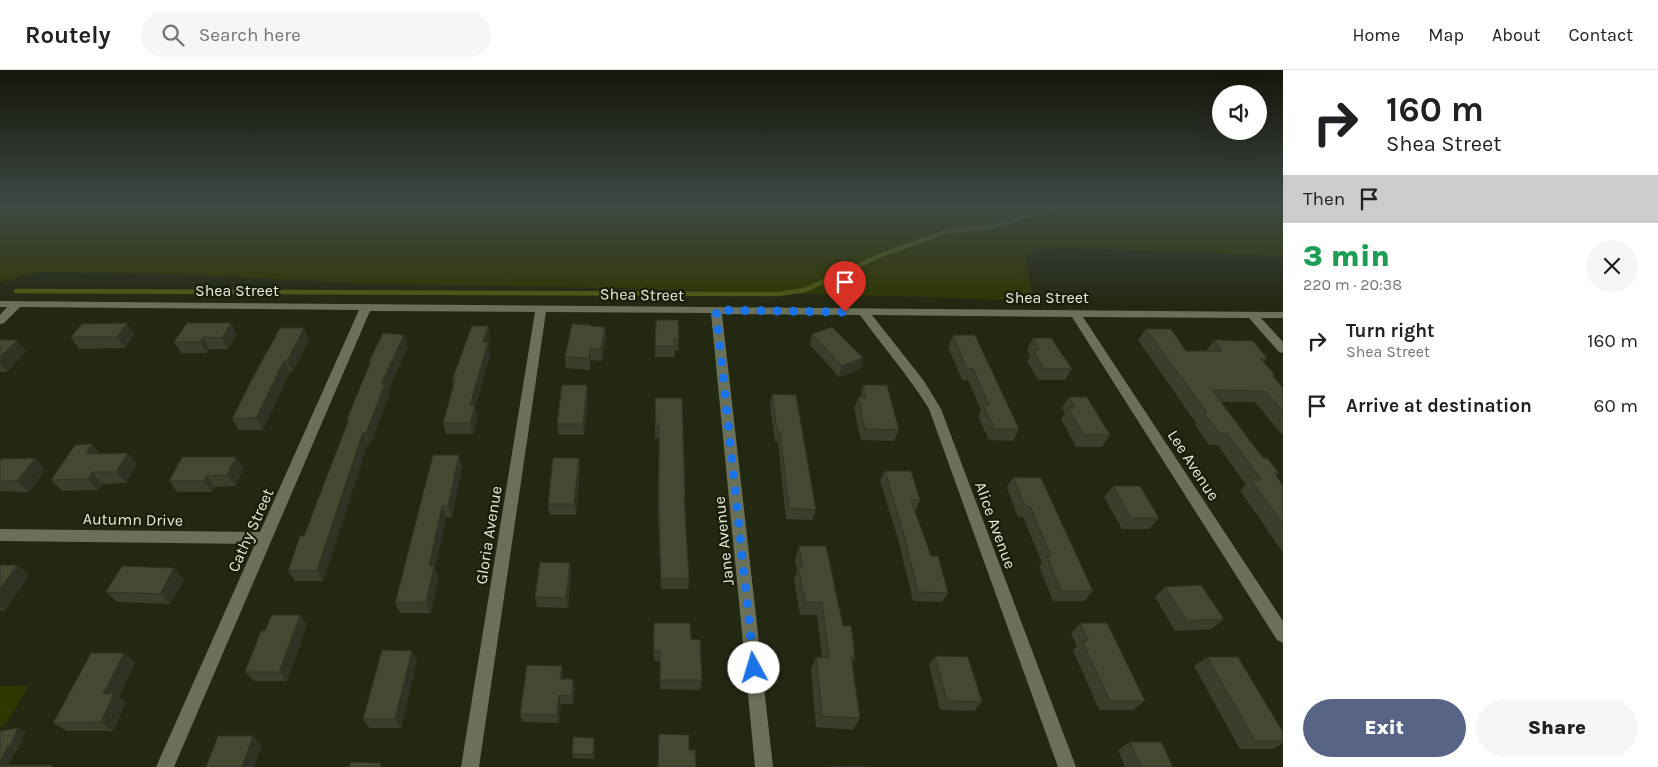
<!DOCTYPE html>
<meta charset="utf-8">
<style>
body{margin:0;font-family:Karla,sans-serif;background:#f6f6f6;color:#202124;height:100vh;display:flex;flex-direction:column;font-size:19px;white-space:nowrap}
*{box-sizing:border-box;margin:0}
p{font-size:16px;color:#757577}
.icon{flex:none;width:28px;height:28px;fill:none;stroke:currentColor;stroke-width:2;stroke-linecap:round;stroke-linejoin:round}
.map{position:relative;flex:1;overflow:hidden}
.panel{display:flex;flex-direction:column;background:#fff;width:375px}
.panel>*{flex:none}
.hud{background:#fff;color:#202124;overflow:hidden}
.tools{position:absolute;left:1212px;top:15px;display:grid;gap:10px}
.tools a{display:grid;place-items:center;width:55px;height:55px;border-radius:50%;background:#fff;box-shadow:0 5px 20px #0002;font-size:25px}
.pin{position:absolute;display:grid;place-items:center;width:42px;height:42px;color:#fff;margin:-51px -21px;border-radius:50% 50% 50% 0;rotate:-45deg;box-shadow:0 0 5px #0007}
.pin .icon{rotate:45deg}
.me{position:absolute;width:55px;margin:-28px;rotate:354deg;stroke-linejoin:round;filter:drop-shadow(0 0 4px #0008)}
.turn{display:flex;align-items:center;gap:18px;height:105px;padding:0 20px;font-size:22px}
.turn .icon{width:65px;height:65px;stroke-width:2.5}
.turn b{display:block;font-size:35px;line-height:42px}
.then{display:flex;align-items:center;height:48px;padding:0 20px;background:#0003;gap:10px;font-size:19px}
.round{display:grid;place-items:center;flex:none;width:52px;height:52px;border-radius:26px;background:#f6f6f6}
.head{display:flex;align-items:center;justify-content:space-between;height:85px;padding:0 20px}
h1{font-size:30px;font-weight:800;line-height:38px;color:#1e9e55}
.action{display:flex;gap:10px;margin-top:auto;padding:10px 20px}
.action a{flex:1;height:58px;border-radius:30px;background:#576486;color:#fff;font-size:20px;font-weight:800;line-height:58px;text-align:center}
.action a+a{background:#f6f6f6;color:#202124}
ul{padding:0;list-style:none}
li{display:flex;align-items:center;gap:15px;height:65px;padding:0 20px}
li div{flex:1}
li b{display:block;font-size:19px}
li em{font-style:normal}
header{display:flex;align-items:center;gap:30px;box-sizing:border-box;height:70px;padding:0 25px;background:#fff;border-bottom:1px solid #e0e0e0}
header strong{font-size:24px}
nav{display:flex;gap:28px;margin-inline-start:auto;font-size:18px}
.search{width:350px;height:45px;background:#f6f6f6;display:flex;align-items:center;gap:12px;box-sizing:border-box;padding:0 18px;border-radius:28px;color:#757577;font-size:19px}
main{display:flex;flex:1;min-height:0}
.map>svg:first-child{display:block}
.green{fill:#2e3601}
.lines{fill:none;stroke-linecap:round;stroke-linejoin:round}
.stream{stroke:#4d5913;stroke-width:4.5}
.minor{fill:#6b7158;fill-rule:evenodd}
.wall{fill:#3a3f2b}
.shaded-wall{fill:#303323}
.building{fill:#444932;stroke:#303323}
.route{stroke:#1a73e8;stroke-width:9;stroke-dasharray:0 16.2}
.labels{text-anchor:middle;stroke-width:4.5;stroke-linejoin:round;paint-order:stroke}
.street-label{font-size:16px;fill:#e7ebdd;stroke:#1a1e09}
</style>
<header>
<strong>Routely</strong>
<div class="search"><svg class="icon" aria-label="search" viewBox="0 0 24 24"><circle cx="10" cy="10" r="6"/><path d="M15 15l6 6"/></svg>Search here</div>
<nav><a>Home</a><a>Map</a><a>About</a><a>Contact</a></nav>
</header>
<main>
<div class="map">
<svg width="1283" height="697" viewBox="0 0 1283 697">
<rect width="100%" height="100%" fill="#232812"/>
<g class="green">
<path d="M0,137H1283V186L1068,178L1035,179L1025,188L1033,227L1031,230L576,217L370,214L174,204L39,202L0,212Z"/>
<path d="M0,616H29L6,654L0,658Z"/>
</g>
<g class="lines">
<path class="stream" d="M16,221L779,224L805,220L881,185L949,161L992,157L1058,137"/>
<path class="minor" d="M0,231L1283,242V248H1261L1283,272V283L1279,282L1249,248L1083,247L1283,551V573L1277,570L1072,247L872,245L924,311L941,339L1076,697H1058L929,339C909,306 883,277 860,245L722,244L773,697H755L711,243L546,242L479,697H461L535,242L370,241L174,697H156L255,474L0,471V459L260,462L359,240L20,237L4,253L0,254V245L7,237H0Z"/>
</g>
<g class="wall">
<path d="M656,250L679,269L678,280H675V287H655Z"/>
<path d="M127,253L134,265L125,278L79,279L71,267Z"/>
<path d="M187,253L237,265L228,279H209L207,283H181L174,272Z"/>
<path d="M488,256L490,268L488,274L490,284L475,338L478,347L473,364H446L443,353L453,315L452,310Z"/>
<path d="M591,256L605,257L606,268L602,291L591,290L590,300L566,298L565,287Z"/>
<path d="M1146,259L1186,281H1206L1214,270L1267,288L1263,292L1275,305L1274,307L1283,318V366L1255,332H1221L1263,388L1279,403L1276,406L1283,416V483L1240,420L1246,415L1218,375H1209L1195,355L1196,353L1138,270Z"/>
<path d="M812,264L863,288L860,300L839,307L810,275Z"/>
<path d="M953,265L1019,359L1013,371L989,370L978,346L981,340L968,310H962L948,277Z"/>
<path d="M1033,268L1072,299L1065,310H1038L1027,291L1030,285L1027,279Z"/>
<path d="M0,270H17L26,281L7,302H0Z"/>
<path d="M309,270L293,302H290L263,360H239L232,349L252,309Z"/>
<path d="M408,276L388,321L389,326L370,374L368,373L323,511H295L288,501L304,466L348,351L347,349L370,293L369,291Z"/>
<path d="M863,315L899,360L894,371L861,370L854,339L858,327L860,328Z"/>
<path d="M772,324L816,440L812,450L786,449L778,372H775L770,336Z"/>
<path d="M588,326L584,365H559L557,354Z"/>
<path d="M1069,327L1110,365L1102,377H1076L1061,349L1065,343L1062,338Z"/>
<path d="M655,328L685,426V437L689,509L688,519H661L658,449L659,368H655Z"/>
<path d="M92,374L100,383H128L137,394L126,413L102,414L98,420L62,421L51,410Z"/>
<path d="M236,387L244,398L235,416L215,417L212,422H177L169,411Z"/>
<path d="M35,388L45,400L29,422L0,421V389Z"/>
<path d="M579,388L580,399L576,445H550L548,434Z"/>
<path d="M462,396L452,447H446L435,498L438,506L431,543H400L395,533Z"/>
<path d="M885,401L920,430L916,441H915L931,486L948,523L942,532L913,531L899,472L880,411Z"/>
<path d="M1013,407L1093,521L1084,531H1053L1039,496L1042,493L1023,447H1018L1007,418Z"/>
<path d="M1113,416L1159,448L1149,459H1122L1104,427Z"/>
<path d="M799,476L843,556L855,588L852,594L860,648L853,660L816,657L811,599L816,587L822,588L817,545H800L794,510L797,501L795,490Z"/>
<path d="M0,495H17L29,505L5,541H0Z"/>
<path d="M571,504L568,538L537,537L535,527Z"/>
<path d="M184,509L170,534L117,532L106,522Z"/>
<path d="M1165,517L1224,549L1212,559L1175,561L1155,527Z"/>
<path d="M300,545L307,555L287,611H254L245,602L265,561Z"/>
<path d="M1080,553L1145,631L1133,640H1099L1073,580L1077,576L1071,563Z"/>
<path d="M653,562L691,569L702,610L700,620L660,619V591H654Z"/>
<path d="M124,583L135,592L119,627L126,632L113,661H67L53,653Z"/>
<path d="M935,586L982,632L974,641L940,640L929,595Z"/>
<path d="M1207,587L1283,662V673L1273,679H1240L1194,596Z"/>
<path d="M417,590L401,658H369L363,649Z"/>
<path d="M563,605V609L575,618L573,634H561L559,653L523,652L520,644Z"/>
<path d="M0,661L25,662L18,680H16L8,695L0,697Z"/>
<path d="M594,668L595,672L594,689L573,688L572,684Z"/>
<path d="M1130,672L1173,697H1125L1118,680Z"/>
</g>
<g class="shaded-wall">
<path d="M127,253L134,265L125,278L117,267Z"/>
<path d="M231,253L237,265L228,279L222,268Z"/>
<path d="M488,256L490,268L488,274L490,284L475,338L478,347L473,364L470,353V335L483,272Z"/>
<path d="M605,257L606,268L602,291L601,279Z"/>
<path d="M304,258L309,270L293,302L287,291Z"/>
<path d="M404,265L408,276L388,321L389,326L370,374L366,363L381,314Z"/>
<path d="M203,267L209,279L207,283L200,272Z"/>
<path d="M17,270L26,281L7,302L0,293V287Z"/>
<path d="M590,279L591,290L590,300L589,288Z"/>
<path d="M863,288L860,300L839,307L842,296Z"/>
<path d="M284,291L290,302L263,360L256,348Z"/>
<path d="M587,315L588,326L584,365L583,354Z"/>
<path d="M363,362L368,373L323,511L317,500Z"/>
<path d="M92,374L102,386L86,384Z"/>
<path d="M128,383L137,394L126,413L116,402Z"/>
<path d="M459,385L462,396L452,447L448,436Z"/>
<path d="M236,387L244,398L235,416L227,405Z"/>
<path d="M35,388L45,400L29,422L17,411Z"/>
<path d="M579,388L580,399L576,445L574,434Z"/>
<path d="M92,402L102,414L98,420L88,409Z"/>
<path d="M207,406L215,417L212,422L204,411Z"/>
<path d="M442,436L446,447L435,498L438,506L431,543L426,532L429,496Z"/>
<path d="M570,493L571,504L568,538L566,528Z"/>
<path d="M17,495L29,505L5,541L0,537V519Z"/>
<path d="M174,498L184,509L170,534L160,524Z"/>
<path d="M300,545L307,555L287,611L279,602Z"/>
<path d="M412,581L417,590L401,658L395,649Z"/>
<path d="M124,583L135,592L119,627L126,632L113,661L101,652L103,624Z"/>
<path d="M562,596L563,605L562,618L560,609Z"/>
<path d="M573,609L575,618L573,634L572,626Z"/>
<path d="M559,625L561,634L559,653L557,645Z"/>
<path d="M18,658L25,662L18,680L10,676Z"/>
<path d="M253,666L262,675L254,697H242Z"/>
<path d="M594,668L595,672L594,689L593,685Z"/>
<path d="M8,676L16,680L7,697H0V692Z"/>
</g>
<g class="building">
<path d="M656,250H678L679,269H675V276H655Z"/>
<path d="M127,253L117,267H71L82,254Z"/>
<path d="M187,253H231L222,268L203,267L200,272H174Z"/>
<path d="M572,254L591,255V256L605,257L601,279H590L589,288L565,287Z"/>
<path d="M472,256H488L483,272H488L470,335L475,336L470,353H443L455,310H452Z"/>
<path d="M832,257L863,288L842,296L812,264Z"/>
<path d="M280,258H304L287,291H284L256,348L232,349L252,309Z"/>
<path d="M1146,259H1171L1186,281H1222L1214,270L1253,271L1267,288H1260L1275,305H1272L1283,318V341L1265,321L1212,320L1263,388H1267L1279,403H1274L1283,416V454L1251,410H1261L1228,364L1219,363L1204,343H1207Z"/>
<path d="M383,263L404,265L381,314H385L366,363L363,362L317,500L288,501L300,466H304L349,349H347L371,291H369Z"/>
<path d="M953,265H975L1019,359H995L983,335H989L973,299H967Z"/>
<path d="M1033,268H1051L1072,299H1044L1033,280H1039Z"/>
<path d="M0,270H17L0,287Z"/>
<path d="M562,315H587L583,354H557Z"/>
<path d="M863,315H887L899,360L865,359L858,327L866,328Z"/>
<path d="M772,324L796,325L816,440L789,438L780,361H777Z"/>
<path d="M1069,327H1087L1110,365H1084L1068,337H1075Z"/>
<path d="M655,328H682L685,426H684L689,509H661L659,438V356H656Z"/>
<path d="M92,374L86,384L128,383L116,402H92L88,409L51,410L75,375Z"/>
<path d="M433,385H459L448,436H442L429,496H434L426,532L395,533Z"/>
<path d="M182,387H236L227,405L207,406L204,411H169Z"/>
<path d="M35,388L17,411H0V389Z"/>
<path d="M553,388H579L574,434H548Z"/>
<path d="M885,401H911L920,430H911L931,486H938L948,523L918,522L903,462Z"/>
<path d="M1013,407L1041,408L1093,521H1061L1047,486H1051L1030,436H1025Z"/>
<path d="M1113,416H1140L1159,448H1131Z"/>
<path d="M799,476H826L843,556H851L855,588L851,587L860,648L822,646L816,587L829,588L822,532H805L798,496L803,497Z"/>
<path d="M540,492L570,493L566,528L535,527Z"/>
<path d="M0,495H17L0,519Z"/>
<path d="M122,496L174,498L160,524L106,522Z"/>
<path d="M1201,515L1224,549L1187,551L1165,517Z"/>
<path d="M272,545H300L279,602H245L261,561H265Z"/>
<path d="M654,553H690L691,569L700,570L702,610H660V581H654Z"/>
<path d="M1080,553H1107L1145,631H1110L1082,571L1088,570Z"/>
<path d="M382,580L412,581L395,649H363Z"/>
<path d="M91,583H124L103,624L114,623L101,652L53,653Z"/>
<path d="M935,586L968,587L982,632L947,631Z"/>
<path d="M1207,587H1238L1283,662V671H1255Z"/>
<path d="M527,595L562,596L560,609H573L572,626L559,625L557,645L520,644Z"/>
<path d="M18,658L10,676H8L0,692V661Z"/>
<path d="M659,664L689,665V680H695L696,697H658Z"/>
<path d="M218,666H253L242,697H206Z"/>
<path d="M573,667L594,668L593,685L572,684Z"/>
<path d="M1130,672H1161L1173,697H1141Z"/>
<path d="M351,692L381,693L380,697H349Z"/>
<path d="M0,695H52L51,697H0Z"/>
<path d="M830,696L870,697H830Z"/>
</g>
<linearGradient id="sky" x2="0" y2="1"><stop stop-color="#13160a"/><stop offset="0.58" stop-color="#3f4844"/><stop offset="1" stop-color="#3f4844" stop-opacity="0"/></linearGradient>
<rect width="1283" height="235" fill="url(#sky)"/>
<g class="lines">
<path class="route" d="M754,598L716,240L845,242"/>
</g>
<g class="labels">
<g class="street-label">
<text x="237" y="226">Shea Street</text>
<text transform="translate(642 224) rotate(1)" y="6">Shea Street</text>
<text x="1047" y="233">Shea Street</text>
<text transform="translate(1194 395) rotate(57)" y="6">Lee Avenue</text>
<text transform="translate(133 449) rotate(1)" y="6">Autumn Drive</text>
<text transform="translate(996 455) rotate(70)" y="6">Alice Avenue</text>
<text transform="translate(250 460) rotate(-66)" y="6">Cathy Street</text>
<text transform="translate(488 465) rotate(-81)" y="6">Gloria Avenue</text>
<text transform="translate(723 471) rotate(-96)" y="6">Jane Avenue</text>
</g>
</g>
</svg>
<div class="tools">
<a><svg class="icon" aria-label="sound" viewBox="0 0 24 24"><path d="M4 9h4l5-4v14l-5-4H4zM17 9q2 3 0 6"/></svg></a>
</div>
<div class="pin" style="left:845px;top:242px;background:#d93025"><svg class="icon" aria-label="arrive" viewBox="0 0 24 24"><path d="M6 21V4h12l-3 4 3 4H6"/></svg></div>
<svg class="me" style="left:754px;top:598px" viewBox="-20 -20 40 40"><circle r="19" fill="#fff"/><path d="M0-13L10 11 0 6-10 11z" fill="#1a73e8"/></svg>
</div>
<section class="panel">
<div class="hud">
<div class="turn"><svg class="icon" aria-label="right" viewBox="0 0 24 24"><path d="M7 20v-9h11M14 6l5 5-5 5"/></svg><div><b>160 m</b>Shea Street</div></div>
<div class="then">Then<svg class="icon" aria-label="arrive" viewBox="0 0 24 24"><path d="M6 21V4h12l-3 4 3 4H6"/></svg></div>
</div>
<div class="head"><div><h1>3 min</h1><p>220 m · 20:38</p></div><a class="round"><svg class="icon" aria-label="close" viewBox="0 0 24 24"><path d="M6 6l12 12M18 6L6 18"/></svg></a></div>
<ul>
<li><svg class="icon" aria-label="right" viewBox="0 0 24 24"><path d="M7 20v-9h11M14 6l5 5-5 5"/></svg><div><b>Turn right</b><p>Shea Street</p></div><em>160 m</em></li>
<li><svg class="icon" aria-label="arrive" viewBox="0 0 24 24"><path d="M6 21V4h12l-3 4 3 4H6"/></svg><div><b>Arrive at destination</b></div><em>60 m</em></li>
</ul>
<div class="action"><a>Exit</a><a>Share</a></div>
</section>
</main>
